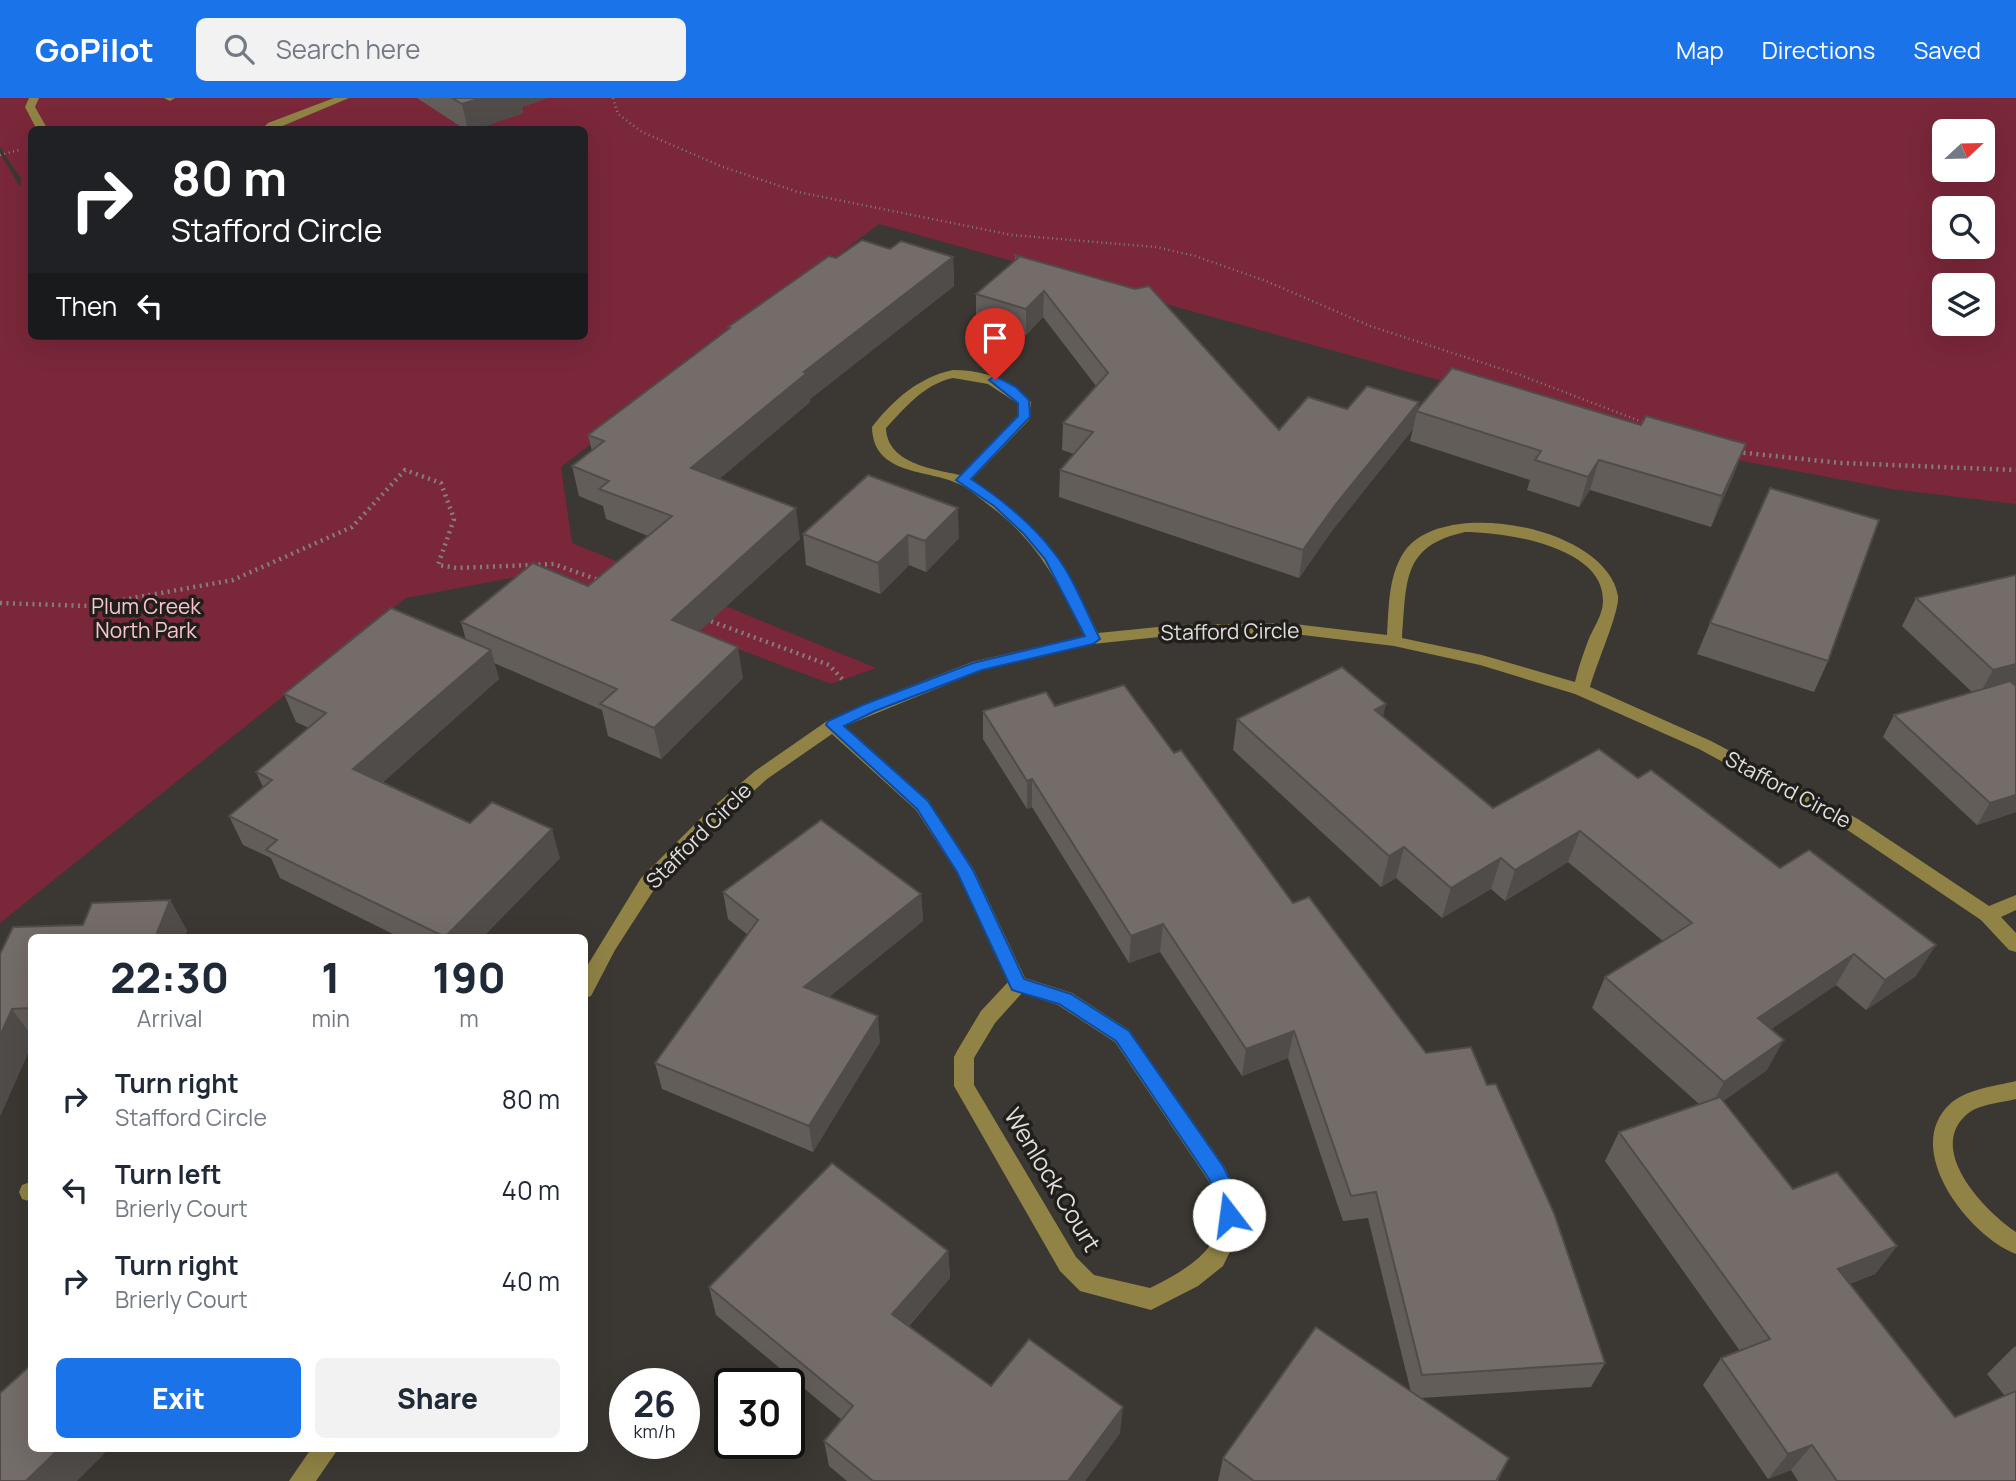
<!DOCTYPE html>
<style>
body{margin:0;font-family:Manrope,sans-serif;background:#f2f2f3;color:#1f2937;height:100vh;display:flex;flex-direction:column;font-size:26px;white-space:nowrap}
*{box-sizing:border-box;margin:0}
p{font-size:23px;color:#747a83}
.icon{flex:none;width:38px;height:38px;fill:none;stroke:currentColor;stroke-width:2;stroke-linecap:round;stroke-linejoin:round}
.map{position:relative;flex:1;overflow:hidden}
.panel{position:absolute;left:28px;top:836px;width:560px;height:518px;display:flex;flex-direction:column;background:#fff;border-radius:10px;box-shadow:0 7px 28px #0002}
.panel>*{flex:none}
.banner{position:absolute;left:28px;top:28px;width:560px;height:214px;border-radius:10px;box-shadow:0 7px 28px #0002;background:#202124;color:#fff;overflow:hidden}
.needle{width:46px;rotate:68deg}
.fabs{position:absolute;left:1932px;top:21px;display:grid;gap:14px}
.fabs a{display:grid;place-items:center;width:63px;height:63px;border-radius:10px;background:#fff;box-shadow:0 7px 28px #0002;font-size:35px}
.speed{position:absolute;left:609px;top:1270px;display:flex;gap:14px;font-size:35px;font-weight:700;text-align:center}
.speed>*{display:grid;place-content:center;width:91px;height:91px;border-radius:50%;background:#fff;box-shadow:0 7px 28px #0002;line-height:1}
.speed small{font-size:18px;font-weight:400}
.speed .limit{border:4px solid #111;border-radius:10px;background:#fff;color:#111}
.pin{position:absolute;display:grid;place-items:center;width:60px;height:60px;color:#fff;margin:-72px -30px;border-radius:50% 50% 50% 0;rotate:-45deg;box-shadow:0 0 7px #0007}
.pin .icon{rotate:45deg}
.me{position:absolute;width:77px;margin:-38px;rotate:345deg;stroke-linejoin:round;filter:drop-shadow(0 0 5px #0008)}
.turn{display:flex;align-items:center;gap:24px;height:147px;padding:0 28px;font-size:32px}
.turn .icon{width:91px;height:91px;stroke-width:2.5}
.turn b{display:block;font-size:49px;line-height:60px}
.then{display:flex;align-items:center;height:66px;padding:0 28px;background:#0003;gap:14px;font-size:26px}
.eta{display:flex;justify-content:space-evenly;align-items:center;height:119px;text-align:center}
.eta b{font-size:42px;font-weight:800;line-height:49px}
.button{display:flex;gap:14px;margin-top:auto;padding:14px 28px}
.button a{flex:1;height:80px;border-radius:10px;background:#1a73e8;color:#fff;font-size:28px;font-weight:800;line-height:80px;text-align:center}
.button a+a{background:#f2f2f3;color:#1f2937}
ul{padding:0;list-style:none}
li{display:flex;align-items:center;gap:21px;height:91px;padding:0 28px}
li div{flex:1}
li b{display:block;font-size:26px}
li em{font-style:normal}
header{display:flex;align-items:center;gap:42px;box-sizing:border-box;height:98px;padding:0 35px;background:#1a73e8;color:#fff}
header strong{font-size:33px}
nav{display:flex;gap:38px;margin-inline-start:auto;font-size:24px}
.search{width:490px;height:63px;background:#f2f2f3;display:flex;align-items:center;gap:18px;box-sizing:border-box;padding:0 24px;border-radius:10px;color:#747a83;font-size:26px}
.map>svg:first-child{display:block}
.green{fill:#7a273a;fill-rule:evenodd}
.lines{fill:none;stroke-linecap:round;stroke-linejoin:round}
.path-far1{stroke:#827e7a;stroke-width:2.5;stroke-dasharray:1 3.5;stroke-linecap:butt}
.path{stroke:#827e7a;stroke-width:4.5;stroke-dasharray:2 4.5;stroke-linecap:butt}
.minor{fill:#908345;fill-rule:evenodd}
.wall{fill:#635d5a}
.shaded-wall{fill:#504c4a}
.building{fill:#736c69;stroke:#504c4a;stroke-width:2}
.route{fill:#1a73e8;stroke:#114b97;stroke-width:2}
.labels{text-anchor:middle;stroke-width:7;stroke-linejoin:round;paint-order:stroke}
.park-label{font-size:21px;fill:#fac4cb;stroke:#211f1c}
.street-label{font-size:21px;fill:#e1dedb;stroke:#211f1c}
.near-street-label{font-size:24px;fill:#e1dedb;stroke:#211f1c}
</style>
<header>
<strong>GoPilot</strong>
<div class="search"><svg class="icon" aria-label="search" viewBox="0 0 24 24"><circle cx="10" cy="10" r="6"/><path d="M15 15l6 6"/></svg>Search here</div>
<nav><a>Map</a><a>Directions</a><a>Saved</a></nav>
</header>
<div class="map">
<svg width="2016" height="1383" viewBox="0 0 2016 1383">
<rect width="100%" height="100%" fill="#3b3732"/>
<path class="green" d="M0,0H2016V406L1892,391L1700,355L879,126L561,369L572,445L876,570L831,586L537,475L406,500L0,825V55L20,89L21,81L0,49ZM32,32H584V238H32ZM1944,33H1983V72H1944ZM1944,110H1983V149H1944ZM1944,187H1983V226H1944Z"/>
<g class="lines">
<g class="path-far1">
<path d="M613,0L618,16L642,34L723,69L798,94L1012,137L1156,149L1195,158L1266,183L1370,228L1520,277L1645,325"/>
<path d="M0,57L19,52"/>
</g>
<g class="path">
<path d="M1737,354L1841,365L2016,372"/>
<path d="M0,505L89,508L233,482L352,429L405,372L441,385L454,421L438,467L457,470L554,466L601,483"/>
<path d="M705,521L829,567L845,584"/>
</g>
<g class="minor">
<path d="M29,0H39L35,9L48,32H37L25,9Z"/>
<path d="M164,0H175L170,3Z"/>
<path d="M334,0H349L273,32H261L268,25Z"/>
<path d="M953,272C981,272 1012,281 1031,304L1029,322L972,381C1042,430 1062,459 1098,535L1178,527L1286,525L1387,537C1389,508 1388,474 1407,450C1449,399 1607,430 1618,498C1620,513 1595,569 1590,589L1711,643L1858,721L1989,808L2016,797V812L2001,819L2016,835V854L2009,852L1981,822L1846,731L1699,651L1575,596L1480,567L1394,548L1286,535L1178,537L1093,546L982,572L845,628L928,702L974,772L1025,880L1072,895L1129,932L1224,1068L1240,1100V1133L1223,1168L1198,1188L1151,1212L1080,1193L1060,1173L954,988V959L957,953L981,913L1008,884L957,775L916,712L832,636L767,681L718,725L655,790L615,852L591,898L584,900V873L641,780L706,715L755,673L827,623L864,606L972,564L1084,538C1057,482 1037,442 986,405C977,398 968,390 959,386C928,371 873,378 872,329C893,302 919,279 953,272ZM953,280L988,286L1017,305V318L960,377C932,371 887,365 886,330C905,310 924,286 953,280ZM1465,434C1504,434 1604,448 1603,503C1603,517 1593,530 1588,543C1583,557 1578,570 1575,584L1482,557L1402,540C1407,484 1401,448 1465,434ZM1022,895L1058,907L1115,944L1208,1082C1239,1141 1198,1166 1150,1190L1094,1177L1076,1159L974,987V960L995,925Z"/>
<path d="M2016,983V1001C2000,1005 1977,1006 1965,1018C1927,1054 1987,1115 2016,1134V1156C1969,1138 1901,1051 1950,1006C1966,991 1996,988 2016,983Z"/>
<path d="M30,1084L32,1085V1104L22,1101L19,1094L22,1087Z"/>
<path d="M311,1351H338L316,1383H289Z"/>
</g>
</g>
<g class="wall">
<path d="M417,0H547L522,9L523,15L473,32H466Z"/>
<path d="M890,151L953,159L954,188L810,301V304L719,381L800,441L699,533L743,580L661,661L608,638L602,612L494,565L499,581L382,685L470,725L560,760L482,840H401L280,780L271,760L243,747L229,718L263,689L256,674L309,630L296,624L284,596L466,542L461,524L588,488L648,438L606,421L603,408L579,398L572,368L592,353L588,337L728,232V229L836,160Z"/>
<path d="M1015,157L1279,332L1347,311L1419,304L1417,313L1734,376L1711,429L1590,392L1579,409L1527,392L1530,382L1410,343L1413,331L1331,434L1299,480L1059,399L1060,372L1074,356L1062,352L1063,325L1096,288L1043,219L1026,237L976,222V196L1015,162Z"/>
<path d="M868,377L959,440L926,474L909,467L880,496L806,467L803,436Z"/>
<path d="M2016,478V714L1977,727L1883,639L1894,617L1972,594L1902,528L1916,500Z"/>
<path d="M1710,525L1828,563L1814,594L1697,556Z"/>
<path d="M1055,608L1605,1265L1591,1289L1421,1300L1509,1360L1498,1383H1218L1223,1360L1411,1294L1368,1120L1343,1123L1288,960L1242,978L1160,854L1129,865L1032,709L1027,711L983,641V613Z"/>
<path d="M1383,618L1493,710L1638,680L1916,878L1866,912L1836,887L1771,931L1767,972L1723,1003L1793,1091L1897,1148L1875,1176L1849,1186L1955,1319L2005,1298L1987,1276L2013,1250L2016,1248V1383H1798L1791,1372L1768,1381L1703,1287L1721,1260L1740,1253L1605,1063L1619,1034L1699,1006L1592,910L1605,879L1663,843L1568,764L1505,803L1491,791L1442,820L1396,780L1381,789L1233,652L1237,621Z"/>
<path d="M723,794L921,796L923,823L829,899L880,944L813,1054L662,991L655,965L748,837L728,821Z"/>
<path d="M170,802L187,833L184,840H32V946L0,1018V856L13,829L83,827L92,805Z"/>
<path d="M948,1153L950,1180L909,1228L991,1288L1120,1335L1085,1383H847L829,1368L824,1343L842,1322L716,1217L709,1189Z"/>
</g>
<g class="shaded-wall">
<path d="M481,0H547L522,9L523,15L473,32H468L462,6Z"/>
<path d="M953,159L954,188L810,301V304L696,401L691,370L804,274Z"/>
<path d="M1044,193L1043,219L1026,237V211Z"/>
<path d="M1419,304L1413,331L1331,434L1299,480L1303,452L1336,406Z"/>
<path d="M1746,346L1734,376L1711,429L1722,398Z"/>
<path d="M1599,362L1590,392L1579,409L1588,379Z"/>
<path d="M796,410L800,441L678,553L672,522Z"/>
<path d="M958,410L959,440L926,474L925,443Z"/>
<path d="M908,437L909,467L880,496L878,465Z"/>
<path d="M738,549L743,580L661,661L654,630Z"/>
<path d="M491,552L499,581L365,700L353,671Z"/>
<path d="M2016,566V590L1978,599L1993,572Z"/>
<path d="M1386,606L1379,637L1375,612Z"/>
<path d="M1032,681V709L1027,711V683Z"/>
<path d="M2016,697V714L1977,727L1990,705Z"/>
<path d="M552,731L560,760L482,840H445Z"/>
<path d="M1580,733L1568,764L1505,803L1515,772Z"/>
<path d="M1404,749L1396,780L1381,789L1389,758Z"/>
<path d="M1501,760L1491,791L1442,820L1451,790Z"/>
<path d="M921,796L923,823L808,916L804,889Z"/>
<path d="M170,802L187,833L184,840H155Z"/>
<path d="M1163,826L1160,854L1129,865L1131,838Z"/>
<path d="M1936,847L1916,878L1866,912L1885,882Z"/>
<path d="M1854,856L1836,887L1742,951L1758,920Z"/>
<path d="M12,911L32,938V946L0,1018V938Z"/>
<path d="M878,918L880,944L813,1054L809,1028Z"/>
<path d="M1294,933L1288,960L1242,978L1246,951Z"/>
<path d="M1784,942L1767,972L1708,1014L1724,984Z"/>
<path d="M1897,1148L1875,1176L1817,1199L1838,1171Z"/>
<path d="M948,1153L950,1180L895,1243L892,1216Z"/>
<path d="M1123,1309L1120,1335L1085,1383H1068Z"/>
<path d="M1812,1347L1791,1372L1768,1381L1788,1356Z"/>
<path d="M59,1351H109L77,1383H26Z"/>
</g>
<g class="building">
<path d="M452,0H481L462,6Z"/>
<path d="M862,142L890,151L901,143L953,159L804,274L807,275L691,370L796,410L672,522L738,549L654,630L600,606L617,591L461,524L533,465L588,488L672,418L599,391L609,383L572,368L604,343L588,337L730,230L728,229L829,158L836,160Z"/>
<path d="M1015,157L1135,191L1149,188L1279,332L1308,299L1347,311L1367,288L1419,304L1336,406L1303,452L1060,372L1093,334L1063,325L1108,275L1044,193L1026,211L976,196L1018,160Z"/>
<path d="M1452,270L1641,327L1646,318L1746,346L1722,398L1599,362L1588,379L1535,362L1541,353L1416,313Z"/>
<path d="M868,377L958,410L925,443L908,437L878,465L803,436Z"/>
<path d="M1770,390L1879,422L1828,563L1710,525Z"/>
<path d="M2015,477L2016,478V566L1993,572L1916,500Z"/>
<path d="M391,510L491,552L353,671L470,725L492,704L552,731L445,839L266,752L277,742L229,718L272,682L256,674L326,615L284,596Z"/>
<path d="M1342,569L1386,606L1375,612L1493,710L1599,651L1638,680L1651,672L1780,770L1809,752L1936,847L1885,882L1854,856L1758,920L1784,942L1724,984L1605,879L1692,825L1580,733L1515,772L1501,760L1451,790L1404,749L1389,758L1237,621Z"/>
<path d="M2010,583L2016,588V697L1990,705L1894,617Z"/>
<path d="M1124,587L1174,655L1181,652L1293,805L1309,799L1426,955L1471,949L1487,987L1496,986L1554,1115L1605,1265L1422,1277L1376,1094L1351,1098L1294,933L1246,951L1163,826L1131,838L1032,681L1027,683L983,613L1046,594L1055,608Z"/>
<path d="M821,722L921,796L804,889L878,918L809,1028L655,965L758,822L723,794Z"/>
<path d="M170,802L155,840H32V910L12,911L0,938V856L13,829L83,827L92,805Z"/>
<path d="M1720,999L1793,1091L1837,1074L1897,1148L1838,1171L1955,1319L2016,1293V1383H1837L1812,1347L1788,1356L1721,1260L1770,1241L1619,1034Z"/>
<path d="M832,1065L948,1153L892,1216L991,1288L1029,1241L1123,1309L1068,1383H873L824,1343L853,1308L709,1189Z"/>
<path d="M1316,1229L1509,1360L1496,1383H1254L1223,1360Z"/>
<path d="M32,1266V1351H59L26,1383H0V1295Z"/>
</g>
<path class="route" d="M995,278L1016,289L1029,302L1030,319L971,381C1003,402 1032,425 1055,456C1074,480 1086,514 1100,541L1093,546L982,572L875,613L844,628L928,703L973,772L1024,881L1071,896L1129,933L1223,1068L1239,1100V1117L1236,1123L1229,1126L1222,1123L1219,1101L1209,1081L1116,943L1059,906L1012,892L957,774L917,711L826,627L828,623L865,606L973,565L1085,538L1045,461L1024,436L994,408L956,382L1018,318V305L989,282Z"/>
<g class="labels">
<g class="park-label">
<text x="146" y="516">Plum Creek<tspan x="146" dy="24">North Park</tspan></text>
</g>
<g class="street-label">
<text transform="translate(1230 534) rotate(-1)" y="7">Stafford Circle</text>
<text transform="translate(1788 692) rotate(28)" y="7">Stafford Circle</text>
<text transform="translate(699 738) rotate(-45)" y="7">Stafford Circle</text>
</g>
<g class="near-street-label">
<text transform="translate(1052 1082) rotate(59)" y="8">Wenlock Court</text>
</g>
</g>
</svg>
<div class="fabs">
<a><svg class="needle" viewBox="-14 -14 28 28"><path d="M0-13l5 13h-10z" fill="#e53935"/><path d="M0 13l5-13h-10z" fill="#747a83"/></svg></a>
<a><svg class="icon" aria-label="search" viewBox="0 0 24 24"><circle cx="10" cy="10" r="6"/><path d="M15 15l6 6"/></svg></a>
<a><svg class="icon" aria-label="layers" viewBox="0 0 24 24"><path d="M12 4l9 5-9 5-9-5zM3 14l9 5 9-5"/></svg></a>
</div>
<div class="speed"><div>26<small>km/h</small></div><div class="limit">30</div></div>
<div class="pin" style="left:995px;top:282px;background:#d93025"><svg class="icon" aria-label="arrive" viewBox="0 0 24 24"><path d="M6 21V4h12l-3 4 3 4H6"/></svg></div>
<svg class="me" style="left:1229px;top:1117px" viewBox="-20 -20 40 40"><circle r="19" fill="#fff"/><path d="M0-13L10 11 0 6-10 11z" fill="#1a73e8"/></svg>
<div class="banner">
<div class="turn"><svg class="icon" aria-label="right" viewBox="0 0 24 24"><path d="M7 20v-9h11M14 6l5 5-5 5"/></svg><div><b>80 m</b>Stafford Circle</div></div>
<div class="then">Then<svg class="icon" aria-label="left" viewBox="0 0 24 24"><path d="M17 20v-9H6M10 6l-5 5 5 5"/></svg></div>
</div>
<section class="panel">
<div class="eta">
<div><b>22:30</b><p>Arrival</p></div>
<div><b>1</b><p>min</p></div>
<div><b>190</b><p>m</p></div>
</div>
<ul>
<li><svg class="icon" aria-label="right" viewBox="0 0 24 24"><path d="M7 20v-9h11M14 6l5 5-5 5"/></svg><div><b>Turn right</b><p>Stafford Circle</p></div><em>80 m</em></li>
<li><svg class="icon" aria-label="left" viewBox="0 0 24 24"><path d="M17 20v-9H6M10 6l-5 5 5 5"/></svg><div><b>Turn left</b><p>Brierly Court</p></div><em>40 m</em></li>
<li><svg class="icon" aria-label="right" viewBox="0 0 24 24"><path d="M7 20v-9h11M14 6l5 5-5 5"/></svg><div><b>Turn right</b><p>Brierly Court</p></div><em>40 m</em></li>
</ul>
<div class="button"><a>Exit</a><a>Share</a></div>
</section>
</div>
